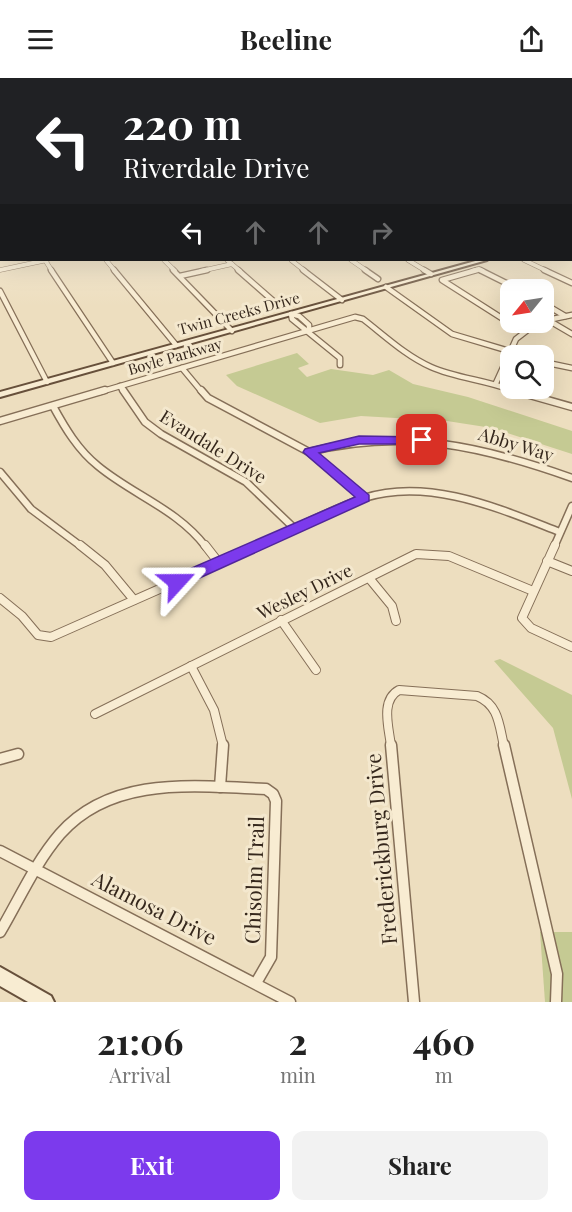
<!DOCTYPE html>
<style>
body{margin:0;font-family:"Playfair Display",serif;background:#f2f2f2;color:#222;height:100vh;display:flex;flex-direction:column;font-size:22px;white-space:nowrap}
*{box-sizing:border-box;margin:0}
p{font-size:20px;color:#767676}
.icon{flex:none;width:33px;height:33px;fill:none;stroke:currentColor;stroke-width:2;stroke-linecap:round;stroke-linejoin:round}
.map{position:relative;height:924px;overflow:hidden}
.panel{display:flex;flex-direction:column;background:#fff;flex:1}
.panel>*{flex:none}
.banner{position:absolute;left:0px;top:0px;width:573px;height:183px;box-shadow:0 6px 24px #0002;background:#202124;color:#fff;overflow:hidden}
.needle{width:39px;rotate:240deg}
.controls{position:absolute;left:500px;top:201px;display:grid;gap:12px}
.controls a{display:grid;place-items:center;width:54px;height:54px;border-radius:12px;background:#fff;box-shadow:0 6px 24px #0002;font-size:30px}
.pin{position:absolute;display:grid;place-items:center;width:51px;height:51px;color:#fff;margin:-26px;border-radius:12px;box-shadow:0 3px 9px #0006}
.me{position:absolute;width:66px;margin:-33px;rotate:66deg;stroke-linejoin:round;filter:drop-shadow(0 0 4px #0008)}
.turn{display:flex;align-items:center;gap:21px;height:126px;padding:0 24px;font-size:27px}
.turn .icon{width:78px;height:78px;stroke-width:2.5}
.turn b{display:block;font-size:42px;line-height:51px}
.lanes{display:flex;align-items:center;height:57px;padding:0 24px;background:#0003;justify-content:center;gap:30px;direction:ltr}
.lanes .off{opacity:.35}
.eta{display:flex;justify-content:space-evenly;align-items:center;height:102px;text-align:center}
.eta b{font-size:36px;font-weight:700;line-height:42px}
.cta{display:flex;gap:12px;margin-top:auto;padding:12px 24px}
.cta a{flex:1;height:69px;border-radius:12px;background:#7c3aed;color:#fff;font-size:24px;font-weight:700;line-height:69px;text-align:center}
.cta a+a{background:#f2f2f2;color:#222}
header{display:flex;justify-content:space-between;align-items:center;height:78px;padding:0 24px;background:#fff;font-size:27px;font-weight:700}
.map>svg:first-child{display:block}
.green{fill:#c5ca93}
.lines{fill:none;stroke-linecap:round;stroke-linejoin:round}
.street-far4-casing{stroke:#856f58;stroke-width:5}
.street-far3-casing{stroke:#856f58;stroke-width:7}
.street-far2-casing{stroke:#856f58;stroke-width:9}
.street-far1-casing{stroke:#856f58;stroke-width:10}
.street-casing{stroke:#856f58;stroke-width:13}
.secondary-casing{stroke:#67503b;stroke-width:4}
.street-far4{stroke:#f8ecd2;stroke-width:4}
.street-far3{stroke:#f8ecd2;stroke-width:4.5}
.street-far2{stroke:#f8ecd2;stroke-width:6}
.street-far1{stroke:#f8ecd2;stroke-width:8}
.street{stroke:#f8ecd2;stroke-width:10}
.secondary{fill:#f8ecd2;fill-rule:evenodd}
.route{fill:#7c3aed;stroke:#51269a;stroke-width:1.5}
.labels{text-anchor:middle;stroke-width:6;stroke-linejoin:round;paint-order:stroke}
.far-street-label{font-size:15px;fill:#35271c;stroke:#f4e8ce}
.street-label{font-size:18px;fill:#35271c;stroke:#f4e8ce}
.near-street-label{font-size:21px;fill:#35271c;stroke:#f4e8ce}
</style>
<header><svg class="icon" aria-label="menu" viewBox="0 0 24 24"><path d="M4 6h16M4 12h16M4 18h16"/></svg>Beeline<svg class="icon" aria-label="share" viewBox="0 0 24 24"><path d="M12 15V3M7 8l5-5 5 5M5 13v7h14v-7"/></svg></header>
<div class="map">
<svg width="572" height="924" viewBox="0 0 572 924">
<rect width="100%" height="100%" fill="#eddebf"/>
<g class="green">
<path d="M297,275L309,286L298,290L307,299L331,291L373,297L389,292L413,306L468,319L572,353V376L492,350L447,343L361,338L320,345L237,308L226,297Z"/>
<path d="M500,581L572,617V721L553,650L494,583Z"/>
<path d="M540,854H572V924H545Z"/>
</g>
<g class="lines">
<defs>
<g id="street-far4">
<path d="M0,114L2,116"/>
<path d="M45,182L52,193"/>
<path d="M106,182L115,193"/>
<path d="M164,182L175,193"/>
<path d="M227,182L240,193"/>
<path d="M291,182L305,193"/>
<path d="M351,182L367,193"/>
<path d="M408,182L426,193"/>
<path d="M524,182L547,193"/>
<path d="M0,192L47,182"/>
<path d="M201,193L232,186"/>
<path d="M472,193L479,191L483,193"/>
</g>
<g id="street-far3">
<path d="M51,192L113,285"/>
<path d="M114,192L176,267"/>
<path d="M173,192L232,253"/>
<path d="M238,192L279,228"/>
<path d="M303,192L342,222"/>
<path d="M365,192L378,201"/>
<path d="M424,192L431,196"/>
<path d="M477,192L442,202L522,253"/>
<path d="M480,192L520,212"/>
<path d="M544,192L572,205"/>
<path d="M180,198L207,192"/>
<path d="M386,209L452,256L526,278"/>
<path d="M0,213L47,304"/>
<path d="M543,225L565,238"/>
<path d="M291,236L292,241L340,280V287"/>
<path d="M291,236L299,238L309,247V252"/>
<path d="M548,242L572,256"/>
<path d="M543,243L572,237"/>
<path d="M543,284L572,290"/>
<path d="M182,290L202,314"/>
<path d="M496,305L516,261L538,244"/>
<path d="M120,308L124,314"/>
<path d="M100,314L355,239L363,241C385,258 406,278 431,289C458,301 489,302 516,314"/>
</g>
<g id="street-far2">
<path d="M123,312L145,344L161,356L246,404L295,451"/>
<path d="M201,312L208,320L309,374L365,420"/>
<path d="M512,312L572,329"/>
<path d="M53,328C65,350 78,372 98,388C133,417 177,431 206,469"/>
<path d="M0,343L105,312"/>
<path d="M309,374C404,350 482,368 572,400"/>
<path d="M0,394L31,431L82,469"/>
<path d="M255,469C291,453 327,433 364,420C429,399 500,431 560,454"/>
<path d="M554,469L572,428"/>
</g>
<g id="street-far1">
<path d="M80,467L105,487L134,522"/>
<path d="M205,467L219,485"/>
<path d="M555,467L522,540L531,550L572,569"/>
<path d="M547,483L572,493"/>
<path d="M369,500L392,528L396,543"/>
<path d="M0,520L22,538L38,557L51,559L259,467"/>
<path d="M281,542L316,592"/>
<path d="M191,588L214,632L223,668"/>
<path d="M95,636L416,476L449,478L533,513"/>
<path d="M391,668C389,650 380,622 399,612L477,618C499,627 499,647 504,668"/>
</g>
<g id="street">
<path d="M391,667L414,924"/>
<path d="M504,667L557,896L556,924"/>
<path d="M0,681L18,676"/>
<path d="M220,709L223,667"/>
<path d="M0,773L290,924"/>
<path d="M0,854C19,822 35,785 60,756C112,697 195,708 266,711L273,716L276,723L271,879L256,905"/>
</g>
<g id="secondary">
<rect x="0" y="105" width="2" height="4"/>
<path d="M479,182H487L0,319V314Z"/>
<path d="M0,889L51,918L54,924H28L0,908Z"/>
</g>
</defs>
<use href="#street-far4" class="street-far4-casing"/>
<use href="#street-far3" class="street-far3-casing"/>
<use href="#street-far2" class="street-far2-casing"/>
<use href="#street-far1" class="street-far1-casing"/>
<use href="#street" class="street-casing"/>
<use href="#secondary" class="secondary-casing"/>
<use href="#street-far4" class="street-far4"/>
<use href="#street-far3" class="street-far3"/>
<use href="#street-far2" class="street-far2"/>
<use href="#street-far1" class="street-far1"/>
<use href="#street" class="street"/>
<use href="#secondary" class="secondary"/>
</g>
<linearGradient id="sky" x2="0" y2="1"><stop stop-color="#8cb8d4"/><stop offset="0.43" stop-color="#f7f0e2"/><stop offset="1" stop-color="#f7f0e2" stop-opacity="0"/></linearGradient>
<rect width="572" height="228" fill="url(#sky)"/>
<path class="route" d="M359,358L422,359L428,362L422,366H359L319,375L369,417V423L182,508H171L169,504L171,499L355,419L303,374L305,371Z"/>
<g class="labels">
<g class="far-street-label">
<text transform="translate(239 236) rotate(-15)" y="5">Twin Creeks Drive</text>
<text transform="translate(175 279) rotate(-16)" y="5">Boyle Parkway</text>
</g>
<g class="street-label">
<text transform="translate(516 367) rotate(17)" y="6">Abby Way</text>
<text transform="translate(213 369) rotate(32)" y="6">Evandale Drive</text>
<text transform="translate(305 514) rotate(-26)" y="6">Wesley Drive</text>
</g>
<g class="near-street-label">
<text transform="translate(382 771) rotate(-95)" y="7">Frederickburg Drive</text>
<text transform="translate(255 802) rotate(-88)" y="7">Chisolm Trail</text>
<text transform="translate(154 831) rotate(27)" y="7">Alamosa Drive</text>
</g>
</g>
</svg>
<div class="controls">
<a><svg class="needle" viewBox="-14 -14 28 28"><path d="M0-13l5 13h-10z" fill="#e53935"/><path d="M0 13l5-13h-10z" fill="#767676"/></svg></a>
<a><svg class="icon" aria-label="search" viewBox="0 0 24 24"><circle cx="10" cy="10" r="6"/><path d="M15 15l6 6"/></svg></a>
</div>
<div class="pin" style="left:422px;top:362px;background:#d93025"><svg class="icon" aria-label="arrive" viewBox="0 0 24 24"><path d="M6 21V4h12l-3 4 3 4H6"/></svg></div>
<svg class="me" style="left:177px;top:504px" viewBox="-20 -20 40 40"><path d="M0-17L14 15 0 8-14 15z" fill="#7c3aed" stroke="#fff" stroke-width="4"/></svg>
<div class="banner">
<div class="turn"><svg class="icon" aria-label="left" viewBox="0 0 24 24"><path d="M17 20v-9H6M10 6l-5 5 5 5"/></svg><div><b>220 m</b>Riverdale Drive</div></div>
<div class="lanes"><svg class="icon" aria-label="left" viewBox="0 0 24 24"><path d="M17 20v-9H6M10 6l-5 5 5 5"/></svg><svg class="icon off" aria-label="ahead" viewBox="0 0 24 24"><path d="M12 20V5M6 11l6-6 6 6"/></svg><svg class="icon off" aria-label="ahead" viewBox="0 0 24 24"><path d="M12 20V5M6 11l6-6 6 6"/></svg><svg class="icon off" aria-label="right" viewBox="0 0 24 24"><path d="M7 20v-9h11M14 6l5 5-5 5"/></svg></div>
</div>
</div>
<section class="panel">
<div class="eta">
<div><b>21:06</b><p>Arrival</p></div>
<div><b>2</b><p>min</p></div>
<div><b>460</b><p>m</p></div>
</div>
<div class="cta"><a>Exit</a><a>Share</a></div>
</section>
